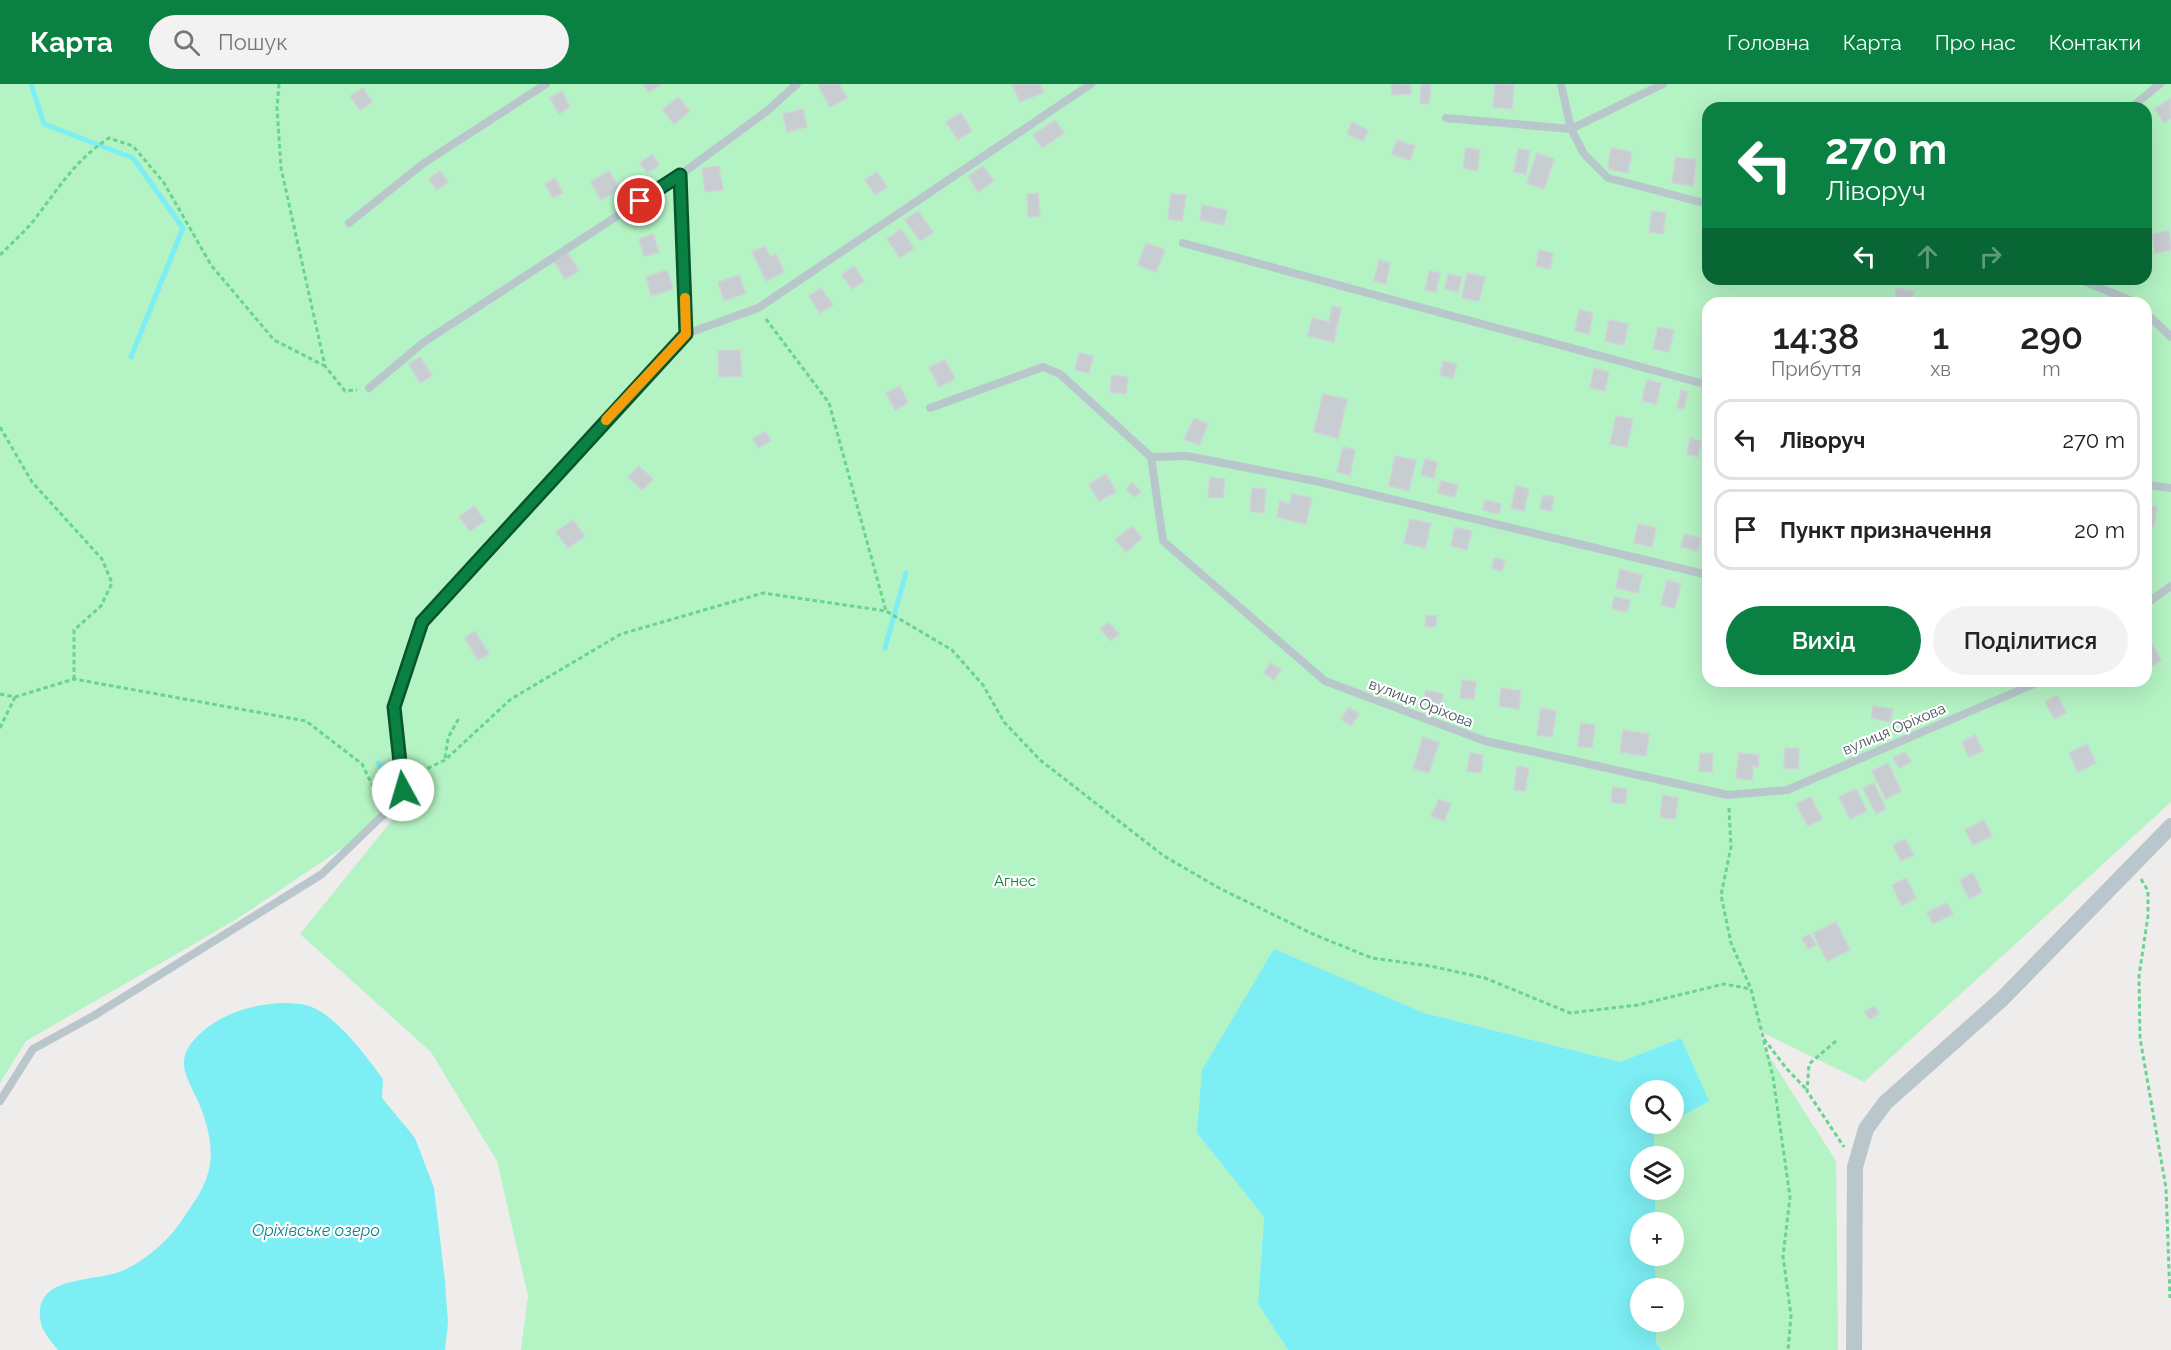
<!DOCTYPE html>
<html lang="uk">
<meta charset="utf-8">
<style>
body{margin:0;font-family:Raleway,sans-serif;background:#f2f2f2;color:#222;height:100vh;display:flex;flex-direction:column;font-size:22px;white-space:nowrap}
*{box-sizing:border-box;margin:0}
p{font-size:20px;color:#767676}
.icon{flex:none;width:33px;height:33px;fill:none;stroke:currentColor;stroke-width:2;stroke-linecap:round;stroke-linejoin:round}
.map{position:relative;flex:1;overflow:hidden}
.drawer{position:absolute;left:1702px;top:213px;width:450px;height:390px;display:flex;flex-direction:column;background:#fff;border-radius:18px;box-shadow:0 6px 24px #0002}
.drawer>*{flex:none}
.guide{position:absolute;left:1702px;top:18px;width:450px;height:183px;border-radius:18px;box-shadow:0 6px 24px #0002;background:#0b8043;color:#fff;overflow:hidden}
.tools{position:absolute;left:1630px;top:996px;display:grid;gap:12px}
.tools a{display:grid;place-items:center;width:54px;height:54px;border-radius:50%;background:#fff;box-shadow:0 6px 24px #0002;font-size:30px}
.pin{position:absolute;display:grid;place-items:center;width:51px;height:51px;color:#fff;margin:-26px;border:3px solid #fff;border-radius:50%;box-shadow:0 2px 6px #0007}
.me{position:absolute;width:66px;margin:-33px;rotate:354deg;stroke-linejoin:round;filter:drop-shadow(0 0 4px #0008)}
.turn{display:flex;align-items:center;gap:21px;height:126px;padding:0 24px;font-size:27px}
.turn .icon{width:78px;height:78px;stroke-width:2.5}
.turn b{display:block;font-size:42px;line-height:51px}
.lanes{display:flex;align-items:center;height:57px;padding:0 24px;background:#0003;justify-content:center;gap:30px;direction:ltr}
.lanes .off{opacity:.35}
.eta{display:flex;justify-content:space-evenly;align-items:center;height:102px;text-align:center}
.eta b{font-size:36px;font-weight:600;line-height:42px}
.cta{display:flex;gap:12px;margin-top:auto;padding:12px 24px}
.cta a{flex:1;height:69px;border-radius:36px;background:#0b8043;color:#fff;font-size:24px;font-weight:600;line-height:69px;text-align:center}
.cta a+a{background:#f2f2f2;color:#222}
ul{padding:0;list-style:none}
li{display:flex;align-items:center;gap:18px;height:81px;margin:0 12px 9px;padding:0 12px;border:3px solid #e0e0e0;border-radius:18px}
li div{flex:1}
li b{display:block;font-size:22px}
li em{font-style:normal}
header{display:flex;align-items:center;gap:36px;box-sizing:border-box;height:84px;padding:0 30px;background:#0b8043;color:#fff}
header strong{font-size:28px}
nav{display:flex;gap:33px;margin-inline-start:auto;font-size:21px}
.search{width:420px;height:54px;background:#f2f2f2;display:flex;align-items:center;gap:15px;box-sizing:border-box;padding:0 21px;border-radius:33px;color:#767676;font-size:22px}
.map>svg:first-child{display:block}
.green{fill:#b4f3c3;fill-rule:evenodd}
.water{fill:#7deef4}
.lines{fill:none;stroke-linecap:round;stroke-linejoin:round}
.stream{stroke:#7deef4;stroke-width:5}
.building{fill:#c8cdd2;stroke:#cfd3d9;stroke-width:1.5}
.path{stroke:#69d48f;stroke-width:3;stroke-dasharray:4.5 3;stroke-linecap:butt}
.lane{stroke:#b9c7cd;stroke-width:8}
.street{stroke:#b9c7cd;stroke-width:16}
.route-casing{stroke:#07532c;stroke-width:15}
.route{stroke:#0b8043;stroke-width:10}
.slow{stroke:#f59e0b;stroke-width:10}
.labels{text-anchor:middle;stroke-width:4.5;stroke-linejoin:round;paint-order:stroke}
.street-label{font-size:15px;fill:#43535b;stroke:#fff}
.park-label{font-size:15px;fill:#0d8336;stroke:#fff}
.water-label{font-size:16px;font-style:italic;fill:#048289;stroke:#fff}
</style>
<header>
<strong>Карта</strong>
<div class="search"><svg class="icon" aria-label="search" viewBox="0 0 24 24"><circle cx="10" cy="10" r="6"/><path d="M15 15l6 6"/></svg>Пошук</div>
<nav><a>Головна</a><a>Карта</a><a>Про нас</a><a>Контакти</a></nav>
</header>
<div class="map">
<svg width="2171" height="1266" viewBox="0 0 2171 1266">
<rect width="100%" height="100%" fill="#efecec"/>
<path class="green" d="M0,0H2171V718L1864,998L1759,947L1765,966L1836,1077L1838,1266H1662L1656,1259V1238H1674V1204H1656L1655,1172H1674V1138H1655V1106H1674V1072H1654V1048L1669,1040H1674V1037L1708,1017L1681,954L1620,978L1424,929L1274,866L1197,1049L1264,1133L1258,1220L1288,1266H521L528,1212L497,1077L431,968L300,850L402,724L237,835L26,957L0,999ZM1708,24H2146V195H1708ZM1708,219H2146V597H1708Z"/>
<g class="water">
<path d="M1274,865L1424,929L1620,978L1681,954L1709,1017L1674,1037V1006H1641V1040H1669L1654,1048V1072H1641V1106H1655V1138H1641V1172H1655L1656,1204H1641V1238H1656V1259L1662,1266H1288L1258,1220L1264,1133L1197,1049L1202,986Z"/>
<path d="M280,919C289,919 300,919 309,922C335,930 367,973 383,995L382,1014L415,1054L434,1104L445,1197L448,1239L445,1266H58C48,1254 38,1243 40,1226C43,1191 99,1198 124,1186C146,1176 169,1156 182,1136C194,1118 207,1102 210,1080C213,1062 207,1039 200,1022C194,1006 180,988 185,971C189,959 199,950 208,943C230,927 253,921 280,919Z"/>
</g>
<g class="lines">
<g class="stream">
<path d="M31,0L44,40L133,74L183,144L131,273"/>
<path d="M885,564L906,489"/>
<path d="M378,679L396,701"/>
<path d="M404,713L414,727"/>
</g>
</g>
<g class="building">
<path d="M643,0H660L661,1L648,8Z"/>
<path d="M820,0H839L847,14L830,23L818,1Z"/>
<path d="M1012,0H1040L1044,8L1020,18Z"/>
<path d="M1391,0H1411V10L1392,11Z"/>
<path d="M1421,0H1431L1429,20L1420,19Z"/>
<path d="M1495,0L1514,1L1512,25L1493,23Z"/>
<path d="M363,4L372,18L360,26L350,12Z"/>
<path d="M562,7L570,23L559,30L550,14Z"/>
<path d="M678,13L690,27L674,40L663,26Z"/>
<path d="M2171,14V34L2164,39L2155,25Z"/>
<path d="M803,25L807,43L787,48L783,30Z"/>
<path d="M961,29L972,47L958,56L946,38Z"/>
<path d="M1055,36L1064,49L1042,64L1033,51Z"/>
<path d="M1352,38L1368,46L1363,57L1347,50Z"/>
<path d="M1397,56L1415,62L1410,76L1392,70Z"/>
<path d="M1466,64L1480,66L1477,87L1463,84Z"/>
<path d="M1611,64L1632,68L1628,89L1608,85Z"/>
<path d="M1518,65L1530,67L1526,90L1514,88Z"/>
<path d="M1537,69L1554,75L1544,105L1527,99Z"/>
<path d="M652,70L659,81L647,89L640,79Z"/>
<path d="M1676,73L1696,76L1693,102L1672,99Z"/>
<path d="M719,82L723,106L705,108L702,84Z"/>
<path d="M983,82L994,97L978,108L968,92Z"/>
<path d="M440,87L448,98L437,106L429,95Z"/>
<path d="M609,87L620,105L601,116L591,98Z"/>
<path d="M877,88L887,103L875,111L865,96Z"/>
<path d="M555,94L563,109L553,114L545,100Z"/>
<path d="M1038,109L1040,132L1028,133L1027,110Z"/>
<path d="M1171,110L1186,111L1182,137L1168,135Z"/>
<path d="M1202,121L1227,126L1224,141L1200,136Z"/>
<path d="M918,127L933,148L920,157L905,136Z"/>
<path d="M1652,127L1666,129L1663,150L1649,148Z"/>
<path d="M901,145L914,164L900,174L887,155Z"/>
<path d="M2169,147L2171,166L2155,169L2152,150Z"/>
<path d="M653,150L659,168L644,172L639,155Z"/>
<path d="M1146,159L1165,166L1156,188L1138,181Z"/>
<path d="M765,162L770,173L776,170L784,188L766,197L752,168Z"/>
<path d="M1539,166L1553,169L1550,185L1536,182Z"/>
<path d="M568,169L579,187L565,195L554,177Z"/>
<path d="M1379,176L1390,179L1386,200L1374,197Z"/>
<path d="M854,182L864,197L852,205L842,191Z"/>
<path d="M667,186L673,205L651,212L646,193Z"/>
<path d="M1429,187L1440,189L1436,208L1425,206Z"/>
<path d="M1467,189L1485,193L1479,217L1462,214Z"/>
<path d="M1448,190L1462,193L1458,208L1445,205Z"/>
<path d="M739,191L746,209L724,217L718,198Z"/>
<path d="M821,204L833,221L820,229L809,212Z"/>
<path d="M1896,204L1914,207L1913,219H1894Z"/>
<path d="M1332,222L1341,224L1334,258L1308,252L1312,234L1329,238Z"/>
<path d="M1579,226L1593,229L1589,250L1575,247Z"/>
<path d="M1609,236L1628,240L1624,261L1605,257Z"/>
<path d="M1658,243L1674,246L1669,268L1653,265Z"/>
<path d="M740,266L742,292L719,293L718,267Z"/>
<path d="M1079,269L1093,272L1089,289L1075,286Z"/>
<path d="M420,273L432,291L420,299L409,280Z"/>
<path d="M945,276L955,295L939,303L929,283Z"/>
<path d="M1443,277L1457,280L1453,294L1440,291Z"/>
<path d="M1594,284L1609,288L1605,307L1590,304Z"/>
<path d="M1112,291L1128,293L1126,310L1110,308Z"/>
<path d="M1647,296L1661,299L1656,320L1642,317Z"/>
<path d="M900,302L908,319L895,326L886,309Z"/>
<path d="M1681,306L1688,308L1684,325L1677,324Z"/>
<path d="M1323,310L1347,315L1338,354L1314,348Z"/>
<path d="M1616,332L1633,335L1627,363L1610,360Z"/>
<path d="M1194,334L1208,340L1199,361L1184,355Z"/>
<path d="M766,348L771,357L758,364L753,354Z"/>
<path d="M1690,354L1701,357L1698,373L1687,370Z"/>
<path d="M1343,363L1355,366L1350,391L1337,388Z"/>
<path d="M1395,372L1416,376L1409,407L1389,402Z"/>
<path d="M1425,375L1437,378L1434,394L1421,391Z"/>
<path d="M639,382L653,395L642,406L628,393Z"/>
<path d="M1106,390L1116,408L1099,417L1089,400Z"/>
<path d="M1210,393L1225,395L1223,414L1208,413Z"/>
<path d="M1441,397L1458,401L1455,413L1438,409Z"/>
<path d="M1132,399L1141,407L1135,413L1126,405Z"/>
<path d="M1516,402L1529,405L1524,427L1511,424Z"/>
<path d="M1252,404L1266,405L1264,429L1250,427Z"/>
<path d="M1292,410L1312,414L1306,440L1277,433L1280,417L1290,420Z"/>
<path d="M1543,411L1554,413L1551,427L1540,425Z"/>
<path d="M1485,416L1501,420L1499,430L1483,426Z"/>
<path d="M2146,421L2157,423L2154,443L2146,442Z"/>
<path d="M474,422L485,437L470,447L459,433Z"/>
<path d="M1410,435L1431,439L1425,464L1404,459Z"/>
<path d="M573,436L585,452L568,464L556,448Z"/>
<path d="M1638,440L1656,444L1652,463L1634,459Z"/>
<path d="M1132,442L1142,454L1126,468L1115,456Z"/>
<path d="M1455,443L1472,447L1467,466L1451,462Z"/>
<path d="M1684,450L1701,454L1698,467L1681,463Z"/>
<path d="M1494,474L1505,476L1502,487L1492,485Z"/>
<path d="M1620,485L1642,491L1638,509L1616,504Z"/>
<path d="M1667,496L1681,500L1675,524L1661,521Z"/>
<path d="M1614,513L1630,516L1627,528L1612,525Z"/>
<path d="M1426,531L1437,532L1435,543L1425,542Z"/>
<path d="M1109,538L1119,550L1111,557L1100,545Z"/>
<path d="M475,547L489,570L478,576L465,554Z"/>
<path d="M2151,557L2161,577L2146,585V559Z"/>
<path d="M1270,579L1281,586L1274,596L1264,589Z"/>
<path d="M1462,596L1476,598L1474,615L1460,614Z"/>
<path d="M1501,604L1521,607L1519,625L1499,622Z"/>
<path d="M1426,606L1443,610L1441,622L1423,618Z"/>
<path d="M2057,611L2066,629L2054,635L2045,618Z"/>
<path d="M1873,622L1893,625L1890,638L1871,634Z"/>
<path d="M1349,623L1359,630L1351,642L1341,635Z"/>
<path d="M1541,624L1556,627L1552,653L1537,651Z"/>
<path d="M1581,639L1595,641L1592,664L1578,662Z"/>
<path d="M1623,646L1649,650L1646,672L1620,668Z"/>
<path d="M1975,651L1983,667L1969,673L1962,658Z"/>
<path d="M1423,653L1439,658L1429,689L1413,684Z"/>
<path d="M2087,660L2096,679L2078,688L2069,669Z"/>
<path d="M1785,664L1799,665L1798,685L1784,684Z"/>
<path d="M1905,668L1911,678L1899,684L1893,674Z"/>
<path d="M1470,669L1483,671L1481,689L1467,687Z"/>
<path d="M1700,669L1713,670L1712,688L1699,687Z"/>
<path d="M1739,669L1759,671L1758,683L1753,682L1752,696L1736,694Z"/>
<path d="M1888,679L1901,707L1886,715L1872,687Z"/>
<path d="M1517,682L1529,684L1525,707L1514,706Z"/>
<path d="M1874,699L1886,725L1876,730L1863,704Z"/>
<path d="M1613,703L1627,705L1625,720L1611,718Z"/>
<path d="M1856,705L1867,727L1850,735L1839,713Z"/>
<path d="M1663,711L1678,714L1675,735L1660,733Z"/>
<path d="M1811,713L1822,735L1808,742L1796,720Z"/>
<path d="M1439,715L1451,720L1444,737L1431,732Z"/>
<path d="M1984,736L1992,752L1973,761L1965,746Z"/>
<path d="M1905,755L1914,771L1901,777L1893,761Z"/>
<path d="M1973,789L1982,808L1969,815L1960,796Z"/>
<path d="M1906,794L1916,814L1902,822L1892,801Z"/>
<path d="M1947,819L1953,830L1933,840L1927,828Z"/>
<path d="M1836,838L1850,866L1827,877L1813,849Z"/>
<path d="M1810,850L1816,861L1808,865L1802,854Z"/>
<path d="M1875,922L1879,930L1869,935L1865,927Z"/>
</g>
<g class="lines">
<g class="path">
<path d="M279,0L277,24L281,84L325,282L345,307L357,306"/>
<path d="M0,171C10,161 21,151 30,141C56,109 73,77 109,54L133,62L164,99L211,181L274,256L325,282"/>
<path d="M766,235L829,319L886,527"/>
<path d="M0,343L32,398L102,475L112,499L101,522L74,546V595"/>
<path d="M0,610L15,613L74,595L306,637L362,680L379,715"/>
<path d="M0,644L15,613"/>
<path d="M445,674L448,654L459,634"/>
<path d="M414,691L445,676L511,615L621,550L763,509L886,527L952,566L983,601L1004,638L1040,676L1164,772L1219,804L1315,851L1372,874L1430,882L1485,894L1570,929L1638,921L1724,900L1751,905"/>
<path d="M1729,724L1731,763L1721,811L1731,859L1751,905L1773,993L1790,1113L1783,1172L1791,1232L1788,1266"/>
<path d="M2141,795L2148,807V832L2139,892L2140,954L2166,1104L2170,1214"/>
<path d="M1764,955L1786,984L1806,1005"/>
<path d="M1836,957L1809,980L1807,1007L1844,1063"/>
</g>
<g class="lane">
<path d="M1561,0L1571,45L1584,70L1608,94L1708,120"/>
<path d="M2126,24L2133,22L2160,0"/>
<path d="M1446,34L1571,45L1663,0"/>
<path d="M680,91L686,250"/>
<path d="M349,139L424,79L546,0"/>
<path d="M1183,159L1708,301"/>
<path d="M2079,195L2136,219"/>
<path d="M2146,229L2171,253"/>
<path d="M369,304L424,258L680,91L767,27L797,0"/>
<path d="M930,324L1043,283L1060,290L1151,373L1163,457L1325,597L1485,657L1728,711L1787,706L2041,597"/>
<path d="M1151,373L1187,372L1320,398L1708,491"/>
<path d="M2146,401L2171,404"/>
<path d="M2146,520L2171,502"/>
<path d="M0,1017L33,965L95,931L322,790L386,728L403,706L394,623L422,538L686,250L758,224L1091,0"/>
</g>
<path class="street" d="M1854,1266L1855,1083L1866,1045L1885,1019L2002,915L2171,742"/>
</g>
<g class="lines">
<defs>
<path id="route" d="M403,706L394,623L422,538L686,250L680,91L640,117"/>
</defs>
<use href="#route" class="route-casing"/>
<use href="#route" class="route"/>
<path class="slow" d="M606,336L686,250L685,214"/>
</g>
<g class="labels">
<g class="street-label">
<text transform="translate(1421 619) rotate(21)" y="5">вулиця Оріхова</text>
<text transform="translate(1894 645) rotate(-23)" y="5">вулиця Оріхова</text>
</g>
<g class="park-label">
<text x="1015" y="802">Агнес</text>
</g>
<g class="water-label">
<text x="316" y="1152">Оріхівське озеро</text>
</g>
</g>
</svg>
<div class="tools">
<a><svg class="icon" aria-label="search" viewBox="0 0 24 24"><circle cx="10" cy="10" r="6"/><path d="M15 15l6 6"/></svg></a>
<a><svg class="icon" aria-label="layers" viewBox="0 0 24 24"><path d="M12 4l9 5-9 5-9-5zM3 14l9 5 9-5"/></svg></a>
<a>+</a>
<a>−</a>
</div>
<div class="pin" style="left:640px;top:117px;background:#d93025"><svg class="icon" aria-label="arrive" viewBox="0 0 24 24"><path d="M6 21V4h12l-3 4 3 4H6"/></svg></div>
<svg class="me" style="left:403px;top:706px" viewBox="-20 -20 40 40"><circle r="19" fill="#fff"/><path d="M0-13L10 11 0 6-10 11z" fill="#0b8043"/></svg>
<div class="guide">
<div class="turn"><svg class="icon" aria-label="left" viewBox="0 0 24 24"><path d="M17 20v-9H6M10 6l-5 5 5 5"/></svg><div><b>270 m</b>Ліворуч</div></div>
<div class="lanes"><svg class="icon" aria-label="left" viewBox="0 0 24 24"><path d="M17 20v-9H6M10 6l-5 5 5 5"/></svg><svg class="icon off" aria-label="ahead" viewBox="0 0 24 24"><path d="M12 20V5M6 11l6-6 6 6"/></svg><svg class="icon off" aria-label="right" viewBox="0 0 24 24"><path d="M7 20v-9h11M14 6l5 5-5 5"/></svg></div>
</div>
<section class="drawer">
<div class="eta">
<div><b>14:38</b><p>Прибуття</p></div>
<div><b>1</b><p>хв</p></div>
<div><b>290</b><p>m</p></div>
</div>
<ul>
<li><svg class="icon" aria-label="left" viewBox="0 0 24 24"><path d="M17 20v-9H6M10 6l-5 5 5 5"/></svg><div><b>Ліворуч</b></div><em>270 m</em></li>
<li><svg class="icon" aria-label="arrive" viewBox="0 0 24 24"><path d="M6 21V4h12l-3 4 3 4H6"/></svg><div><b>Пункт призначення</b></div><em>20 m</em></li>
</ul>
<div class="cta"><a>Вихід</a><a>Поділитися</a></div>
</section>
</div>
